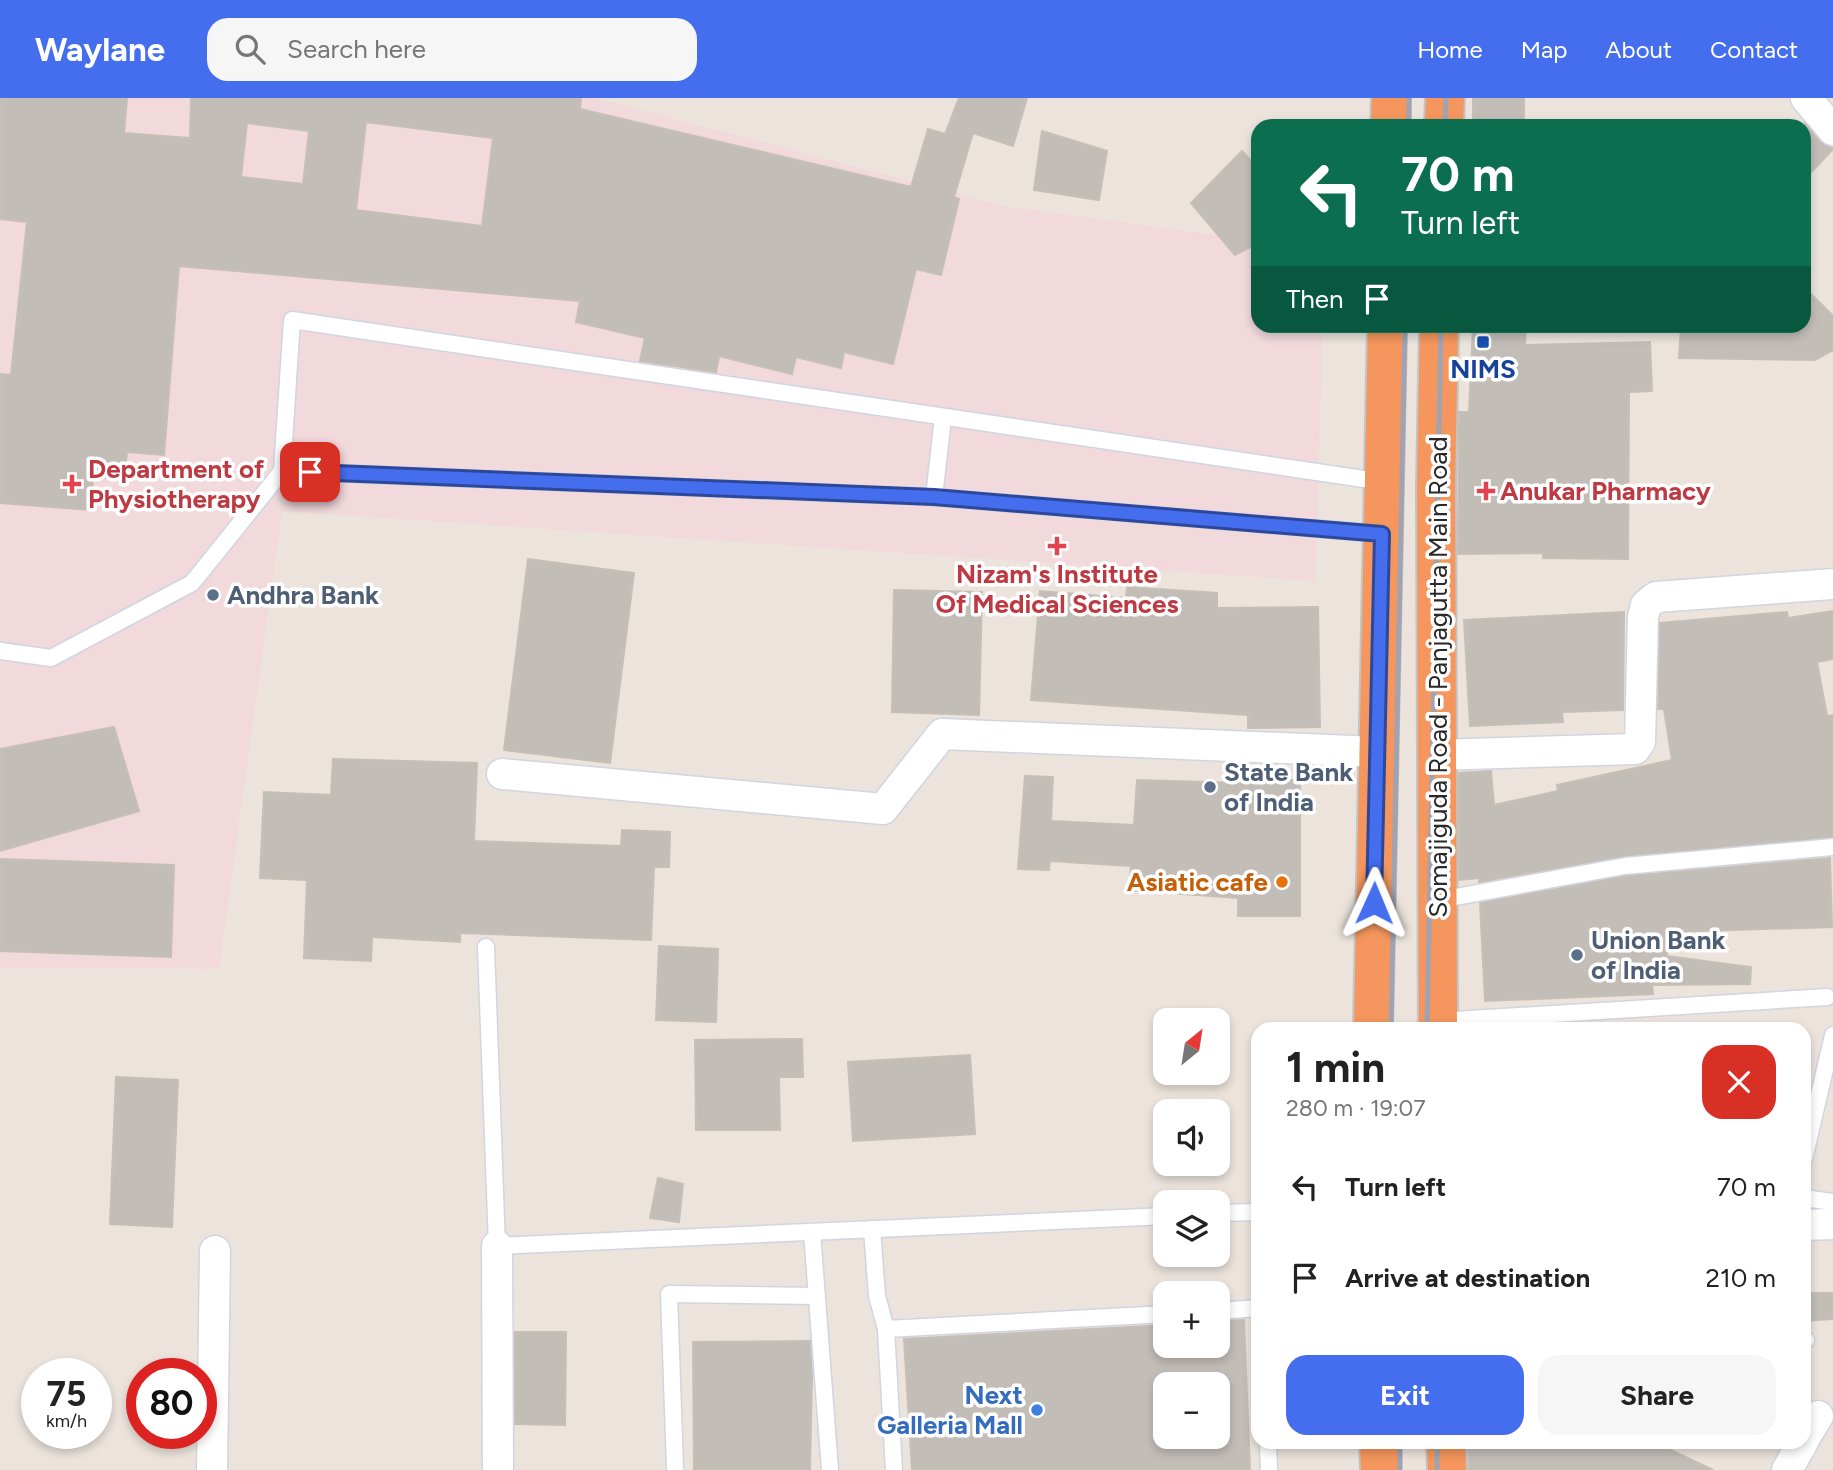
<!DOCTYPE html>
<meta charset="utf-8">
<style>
body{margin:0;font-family:Figtree,sans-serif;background:#f6f6f6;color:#222;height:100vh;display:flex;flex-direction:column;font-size:26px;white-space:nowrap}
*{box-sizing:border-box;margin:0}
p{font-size:23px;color:#767676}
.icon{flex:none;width:38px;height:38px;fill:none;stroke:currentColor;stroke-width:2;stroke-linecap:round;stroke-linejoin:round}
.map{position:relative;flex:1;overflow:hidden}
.panel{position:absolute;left:1251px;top:924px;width:560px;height:427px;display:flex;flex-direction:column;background:#fff;border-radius:21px;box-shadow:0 4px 10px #0003}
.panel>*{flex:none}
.top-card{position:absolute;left:1251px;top:21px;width:560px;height:214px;border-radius:21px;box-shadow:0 4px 10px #0003;background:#0b6e4f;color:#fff;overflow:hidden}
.needle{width:46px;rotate:30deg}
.buttons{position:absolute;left:1153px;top:910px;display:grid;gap:14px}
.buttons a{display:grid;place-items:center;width:77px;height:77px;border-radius:14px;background:#fff;box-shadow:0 4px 10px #0003;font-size:35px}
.speed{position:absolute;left:21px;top:1260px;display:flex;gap:14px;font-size:35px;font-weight:700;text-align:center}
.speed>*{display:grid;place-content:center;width:91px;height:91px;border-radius:50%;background:#fff;box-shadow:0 4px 10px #0003;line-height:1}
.speed small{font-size:18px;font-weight:400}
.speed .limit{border:10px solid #d22;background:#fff;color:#111}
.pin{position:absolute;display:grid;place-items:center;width:60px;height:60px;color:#fff;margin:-30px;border-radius:14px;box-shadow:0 4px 10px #0006}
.me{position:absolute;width:77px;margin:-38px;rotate:1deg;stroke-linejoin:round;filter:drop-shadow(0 0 5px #0008)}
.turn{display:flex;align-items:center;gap:24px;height:147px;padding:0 35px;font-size:32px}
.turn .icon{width:91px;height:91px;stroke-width:2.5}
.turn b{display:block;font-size:49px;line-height:60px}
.then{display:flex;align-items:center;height:66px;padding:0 35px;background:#0003;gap:14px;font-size:26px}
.round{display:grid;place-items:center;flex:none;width:74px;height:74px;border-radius:21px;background:#f6f6f6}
.head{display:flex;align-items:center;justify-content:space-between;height:119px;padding:0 35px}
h1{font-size:42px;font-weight:700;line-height:52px}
.cta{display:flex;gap:14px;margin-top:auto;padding:14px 35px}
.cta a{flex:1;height:80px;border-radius:21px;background:#456eef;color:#fff;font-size:28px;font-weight:700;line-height:80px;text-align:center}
.cta a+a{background:#f6f6f6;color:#222}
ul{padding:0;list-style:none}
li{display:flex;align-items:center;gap:21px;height:91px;padding:0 35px}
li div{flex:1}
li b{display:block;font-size:26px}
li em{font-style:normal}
header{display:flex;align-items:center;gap:42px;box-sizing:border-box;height:98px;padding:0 35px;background:#456eef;color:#fff}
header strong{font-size:33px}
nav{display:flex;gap:38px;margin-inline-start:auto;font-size:24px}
.search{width:490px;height:63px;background:#f6f6f6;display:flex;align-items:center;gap:18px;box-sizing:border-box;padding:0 24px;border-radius:21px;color:#767676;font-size:26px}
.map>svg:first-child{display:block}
.medical{fill:#f1d9dc}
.building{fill:#c3bdb8;stroke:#c6bfb6;stroke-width:2;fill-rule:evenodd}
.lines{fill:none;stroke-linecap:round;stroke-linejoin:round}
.lane-casing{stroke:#d1d5e1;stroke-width:19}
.street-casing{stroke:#d1d5e1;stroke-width:33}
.highway-casing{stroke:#c3c3c3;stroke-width:42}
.lane{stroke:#fff;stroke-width:16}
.street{stroke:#fff;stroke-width:30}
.highway{stroke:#f4965d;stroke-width:38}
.rail{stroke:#9fa3b2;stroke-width:5}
.route-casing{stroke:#2d489b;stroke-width:18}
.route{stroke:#456eef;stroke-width:12}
.transit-dot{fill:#1a4fb4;stroke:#fff;stroke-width:2.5}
.health-dot{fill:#e0444e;stroke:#fff;stroke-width:2.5}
.service-dot{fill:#5c6f8a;stroke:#fff;stroke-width:2.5}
.food-dot{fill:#e8710a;stroke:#fff;stroke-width:2.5}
.shop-dot{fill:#3f7fe0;stroke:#fff;stroke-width:2.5}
.labels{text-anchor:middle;stroke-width:7;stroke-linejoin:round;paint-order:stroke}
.transit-label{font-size:26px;font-weight:bold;fill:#164399;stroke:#fff}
.health-label{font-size:26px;font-weight:bold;fill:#be3a42;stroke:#fff;text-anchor:start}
.service-label{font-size:26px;font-weight:bold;fill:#4e5e75;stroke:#fff;text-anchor:start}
.street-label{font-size:26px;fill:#292929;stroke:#fff}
.food-label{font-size:26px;font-weight:bold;fill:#c56008;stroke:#fff;text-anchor:end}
.shop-label{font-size:26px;font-weight:bold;fill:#366cbe;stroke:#fff;text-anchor:end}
</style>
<header>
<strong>Waylane</strong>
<div class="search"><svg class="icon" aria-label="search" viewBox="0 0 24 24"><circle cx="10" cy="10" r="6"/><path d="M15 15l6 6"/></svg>Search here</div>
<nav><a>Home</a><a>Map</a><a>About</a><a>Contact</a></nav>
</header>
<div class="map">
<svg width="1833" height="1372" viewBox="0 0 1833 1372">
<rect width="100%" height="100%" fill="#ebe3dc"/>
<path class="medical" d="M0,0H595L1004,108L1258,143V228H1323L1315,483L282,413L219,871L0,870Z"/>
<g class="building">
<path d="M0,0H127L124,35L190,40L191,0H581L580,11L911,89L928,31L945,36L959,0H1027L1013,48L973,35L954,99L959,101L941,177L916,171L893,266L844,254L841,270L796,259L792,276L719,258L716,274L640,263L645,240L576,224L580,203L179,168L164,357L127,354L124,381L93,379L91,412L0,405V276L11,277L27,124L0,121ZM366,24L493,40L482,128L356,112ZM247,25L309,33L303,86L241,79Z"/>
<rect x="1473" y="0" width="51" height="28"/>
<path d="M1805,26L1820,44L1833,51L1804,82Z"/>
<path d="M1042,33L1107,53L1099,102L1034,92Z"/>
<path d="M1242,53L1258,71L1254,84L1258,90V145L1235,157L1191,105Z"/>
<path d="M1804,189L1833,218V252L1815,262L1679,260L1681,228H1804Z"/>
<path d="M1473,228H1526L1525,247L1650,244L1652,293L1629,294L1628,461L1543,460V455L1458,456L1459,314H1469Z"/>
<path d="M528,461L634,475L610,665L504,652Z"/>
<path d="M1127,489L1217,495V510L1318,509L1320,629L1248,630V617L1031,602L1040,493L1126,500Z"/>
<path d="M894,492L982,494L979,617L892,614Z"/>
<path d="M1833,513V561L1817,564L1827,618L1833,617V739L1624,758L1479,784V780L1459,782V675L1491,673L1494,707L1558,693L1557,687L1672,662L1664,611H1658L1660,525L1787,514L1788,520Z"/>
<path d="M1624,514L1623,612L1562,614L1563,624L1470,628L1464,522Z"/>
<path d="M114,629L139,713L0,753V651Z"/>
<path d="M333,661L477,665L474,743L621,748L622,732L670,734L669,769H654L651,842L460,835V844L372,839L371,863L304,860L307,782L260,780L264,694L331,697Z"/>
<path d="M1025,678L1053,679L1051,723L1134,727L1137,682L1238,685V682H1300V818H1238V800L1129,792L1131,768L1050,763L1049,772L1018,771Z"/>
<path d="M1830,760L1832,829L1668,834L1667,858L1751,869L1750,886L1652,887L1653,896L1485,903L1480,805L1626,778Z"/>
<path d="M0,761L174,767L171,859L0,853Z"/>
<path d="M659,848L718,851L716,924L656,922Z"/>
<path d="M802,941L803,979H779L780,1032H696L695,942Z"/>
<path d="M970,957L975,1036L853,1043L848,964Z"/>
<path d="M116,979L178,982L172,1129L110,1126Z"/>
<path d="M658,1080L683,1086L679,1124L650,1120Z"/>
<path d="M1804,1195H1833V1221L1804,1223Z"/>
<path d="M1244,1222L1250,1372H912L904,1241L1166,1227V1248H1218V1223ZM1166,1286H1218V1339H1166Z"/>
<path d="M515,1234H566L565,1327L515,1326Z"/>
<path d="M810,1243L812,1278L810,1372H694L693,1244Z"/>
<path d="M1468,1344H1654L1713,1372H1469Z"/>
</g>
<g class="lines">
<defs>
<g id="lane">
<path d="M282,373L934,399L1382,436"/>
<path d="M934,399L943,320"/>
<path d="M0,553L51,560L192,485L282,373L292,222L1384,384"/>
<path d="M1439,802L1625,768L1833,749"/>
<path d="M486,849L497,1148L1166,1118"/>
<path d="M1438,923L1827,899"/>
<path d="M1804,1061L1833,937"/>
<path d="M1804,1100L1833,1104"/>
<path d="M1218,1115L1258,1114"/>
<path d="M872,1131L877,1198L886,1231L894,1372"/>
<path d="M812,1134L830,1372"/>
<path d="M1218,1213L1258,1210"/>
<path d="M886,1231L1166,1216"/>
<path d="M1804,1242H1806"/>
<path d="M1268,1344L1269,1372"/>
<path d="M675,1370L669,1196L817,1198"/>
</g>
<g id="street">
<path d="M1806,0L1833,32"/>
<path d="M1436,657L1635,651L1640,644L1643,519L1646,507L1656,499L1833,486"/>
<path d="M502,676L883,711L942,636L1376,654"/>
<path d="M1804,1127L1833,1126"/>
<path d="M497,1148L498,1372"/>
<path d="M1804,1341L1818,1318"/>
<path d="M212,1372L215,1153"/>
<path d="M1787,1372L1803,1344"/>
</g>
<g id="highway">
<path d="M1390,28L1391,0"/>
<path d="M1444,28L1445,0"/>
<path d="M1373,931L1387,228"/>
<path d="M1438,931L1436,389L1439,228"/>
<path d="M1379,1344L1380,1372"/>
<path d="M1446,1344L1447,1372"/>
</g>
</defs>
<use href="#lane" class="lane-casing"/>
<use href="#street" class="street-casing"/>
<use href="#highway" class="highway-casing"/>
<use href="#lane" class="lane"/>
<use href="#street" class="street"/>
<use href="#highway" class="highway"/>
<g class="rail">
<path d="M1409,28V0"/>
<path d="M1445,28L1446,0"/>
<path d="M1391,931L1405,228"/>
<path d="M1427,931L1441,228"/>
<path d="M1400,1344V1372"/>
<path d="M1437,1344V1372"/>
</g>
</g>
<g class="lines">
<defs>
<path id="route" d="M310,374L934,399L1382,436L1374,805"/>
</defs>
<use href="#route" class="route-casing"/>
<use href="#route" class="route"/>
</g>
<rect class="transit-dot" x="1476" y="237" width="14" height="14" rx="3.5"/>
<g class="health-dot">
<path d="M68.5 375.5h7v7h7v7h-7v7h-7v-7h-7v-7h7z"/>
<path d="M1482.5 382.5h7v7h7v7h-7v7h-7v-7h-7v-7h7z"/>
<path d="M1053.5 437.5h7v7h7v7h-7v7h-7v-7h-7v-7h7z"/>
</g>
<g class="service-dot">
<circle cx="213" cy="497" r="7"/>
<circle cx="1210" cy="689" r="7"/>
<circle cx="1577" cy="857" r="7"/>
</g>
<circle class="food-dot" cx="1282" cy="784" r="7"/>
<circle class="shop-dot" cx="1037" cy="1312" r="7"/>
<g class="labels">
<g class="transit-label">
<text x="1483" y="280">NIMS</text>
</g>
<g class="health-label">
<text x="88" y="380">Department of<tspan x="88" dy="30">Physiotherapy</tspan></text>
<text x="1500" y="402">Anukar Pharmacy</text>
<text x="1057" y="485" text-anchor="middle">Nizam's Institute<tspan x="1057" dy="30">Of Medical Sciences</tspan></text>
</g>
<g class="service-label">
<text x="227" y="506">Andhra Bank</text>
<text x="1224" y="683">State Bank<tspan x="1224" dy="30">of India</tspan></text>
<text x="1591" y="851">Union Bank<tspan x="1591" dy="30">of India</tspan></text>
</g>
<g class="street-label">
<text transform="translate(1438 579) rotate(-90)" y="9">Somajiguda Road - Panjagutta Main Road</text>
</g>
<g class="food-label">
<text x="1268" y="793">Asiatic cafe</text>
</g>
<g class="shop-label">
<text x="1023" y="1306">Next<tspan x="1023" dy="30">Galleria Mall</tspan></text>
</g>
</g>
</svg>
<div class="buttons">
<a><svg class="needle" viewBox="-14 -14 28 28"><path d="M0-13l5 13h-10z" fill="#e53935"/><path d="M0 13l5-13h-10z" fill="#767676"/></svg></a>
<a><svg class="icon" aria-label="sound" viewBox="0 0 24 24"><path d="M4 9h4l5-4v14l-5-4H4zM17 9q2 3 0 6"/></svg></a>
<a><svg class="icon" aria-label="layers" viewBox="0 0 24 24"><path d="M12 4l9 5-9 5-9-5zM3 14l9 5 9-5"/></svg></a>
<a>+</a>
<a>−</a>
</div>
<div class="speed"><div>75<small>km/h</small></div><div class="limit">80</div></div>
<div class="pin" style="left:310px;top:374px;background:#d93025"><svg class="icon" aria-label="arrive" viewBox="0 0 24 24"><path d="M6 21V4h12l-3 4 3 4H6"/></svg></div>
<svg class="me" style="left:1374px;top:805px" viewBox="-20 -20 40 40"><path d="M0-17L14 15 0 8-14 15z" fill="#456eef" stroke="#fff" stroke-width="4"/></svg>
<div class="top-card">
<div class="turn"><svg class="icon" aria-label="left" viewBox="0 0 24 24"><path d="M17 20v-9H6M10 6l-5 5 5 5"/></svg><div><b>70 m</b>Turn left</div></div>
<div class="then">Then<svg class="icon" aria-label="arrive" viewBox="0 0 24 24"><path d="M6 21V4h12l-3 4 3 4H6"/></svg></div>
</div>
<section class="panel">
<div class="head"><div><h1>1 min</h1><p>280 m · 19:07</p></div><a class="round" style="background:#d93025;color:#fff"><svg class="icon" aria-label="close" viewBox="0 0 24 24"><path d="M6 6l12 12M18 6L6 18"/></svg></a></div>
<ul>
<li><svg class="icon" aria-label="left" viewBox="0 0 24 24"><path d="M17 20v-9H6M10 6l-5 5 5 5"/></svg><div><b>Turn left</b></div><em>70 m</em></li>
<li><svg class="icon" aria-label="arrive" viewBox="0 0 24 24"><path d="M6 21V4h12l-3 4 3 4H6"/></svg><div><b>Arrive at destination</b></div><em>210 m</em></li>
</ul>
<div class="cta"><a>Exit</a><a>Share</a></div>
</section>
</div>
